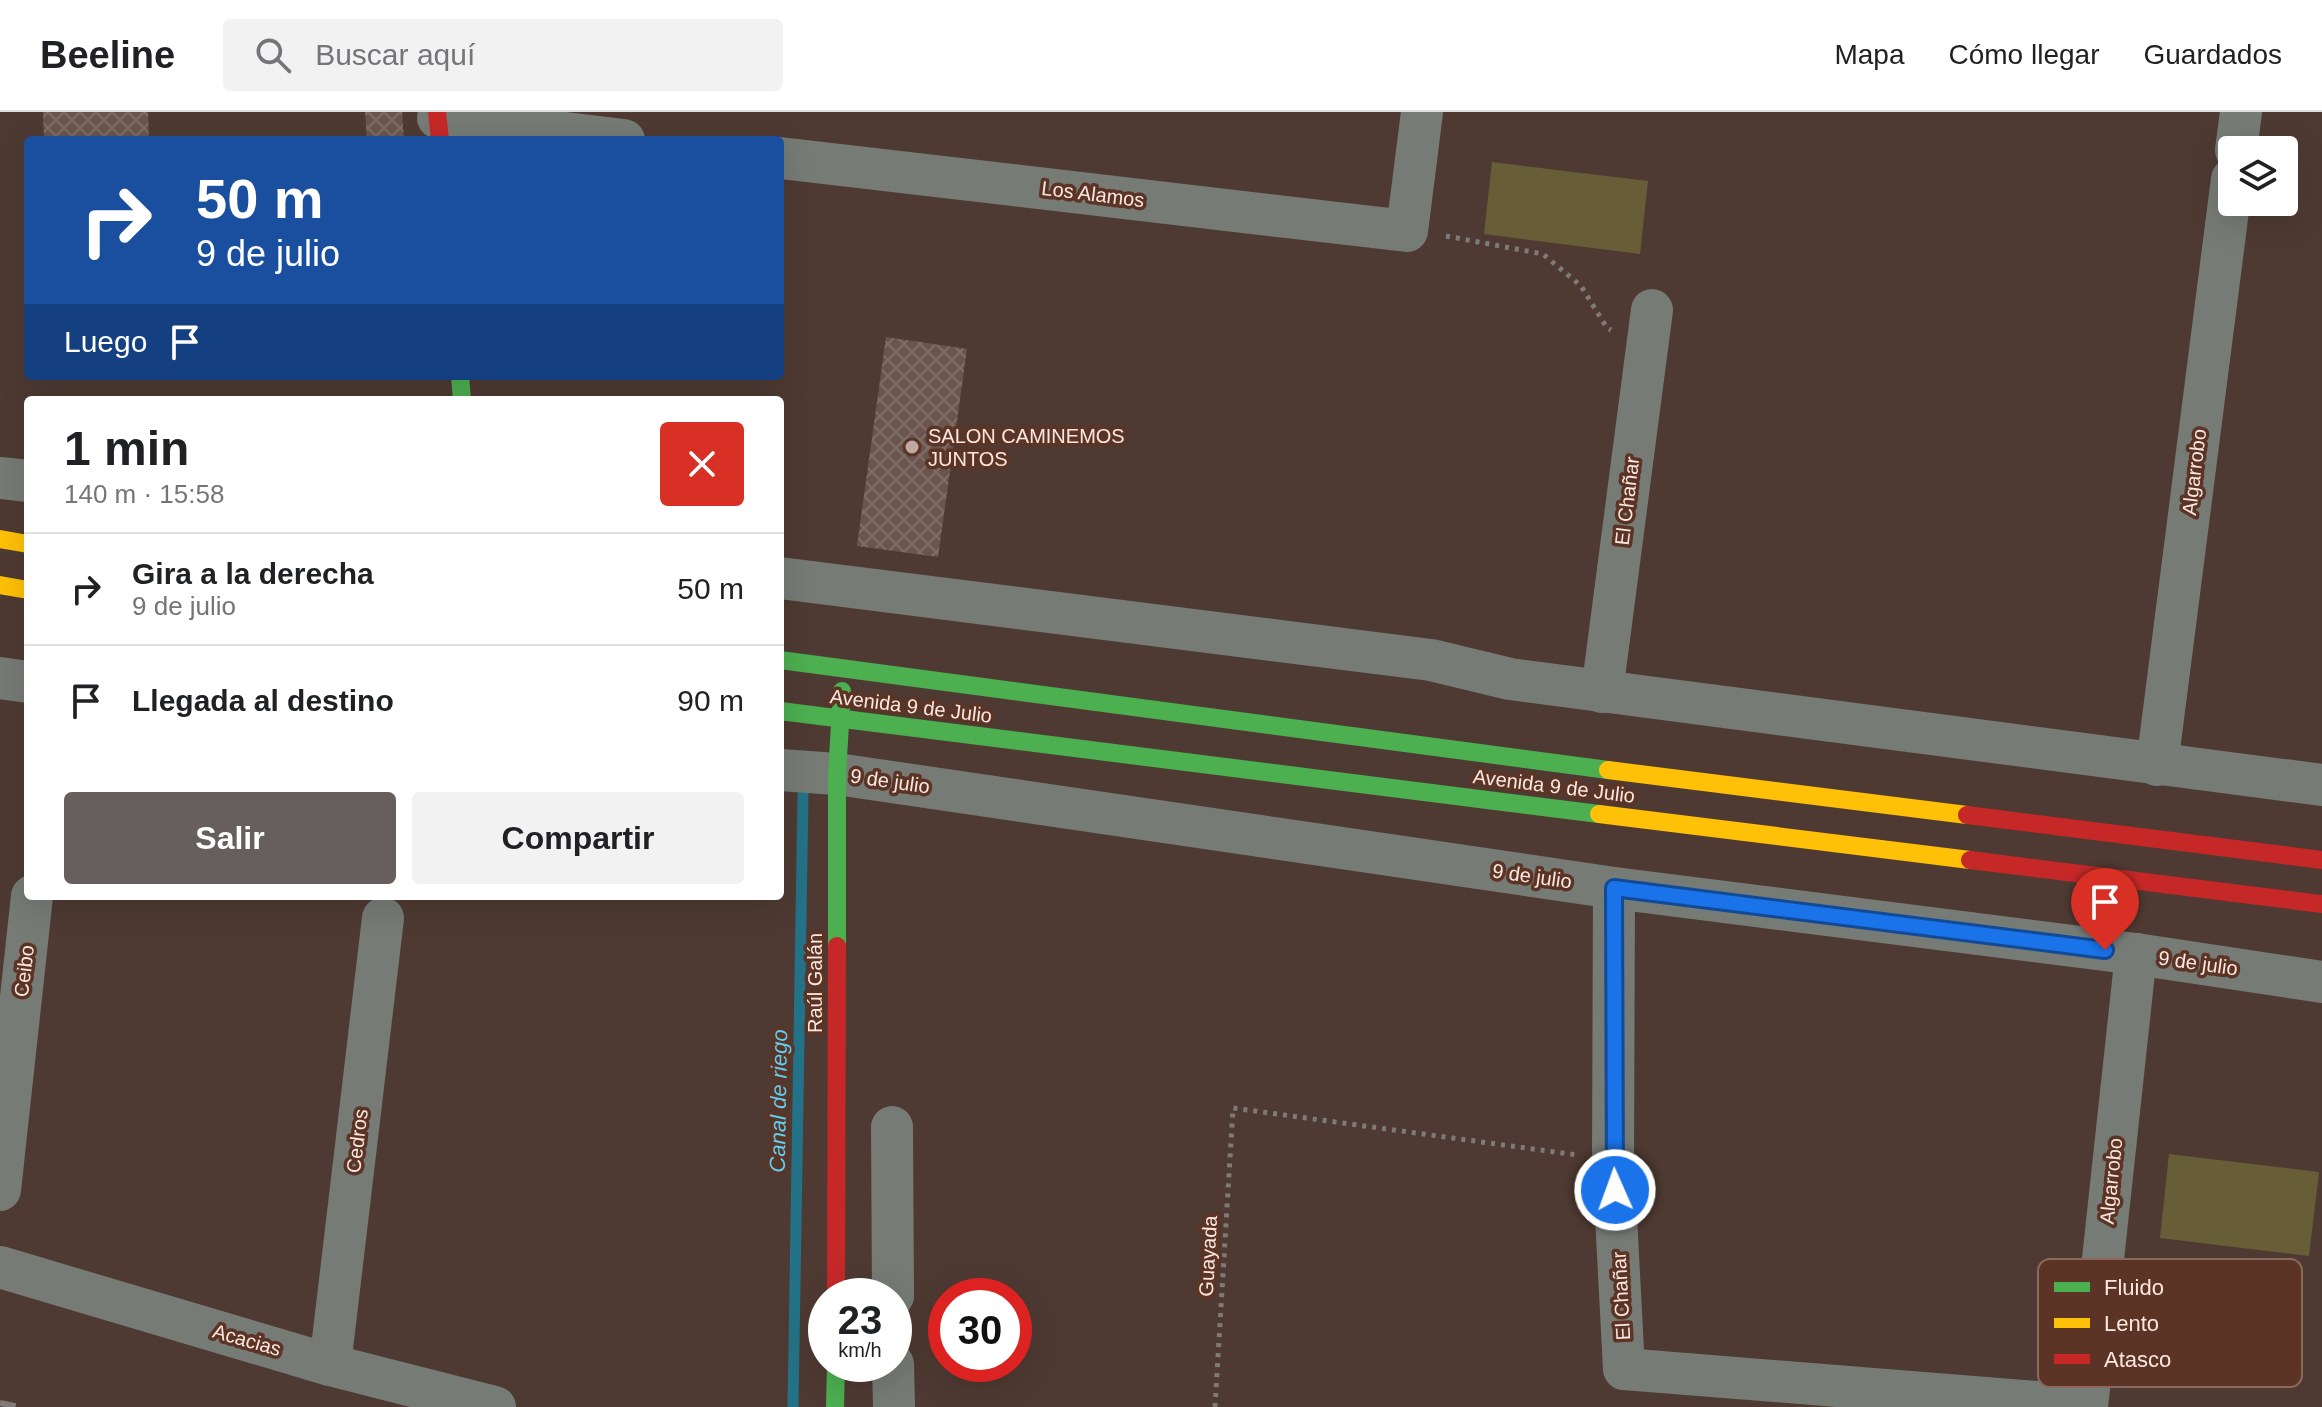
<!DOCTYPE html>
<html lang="es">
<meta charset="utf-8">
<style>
body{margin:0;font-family:Arial,sans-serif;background:#f2f2f2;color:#202124;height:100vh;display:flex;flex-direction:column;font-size:30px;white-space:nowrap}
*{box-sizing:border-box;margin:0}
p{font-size:26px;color:#757577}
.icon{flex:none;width:44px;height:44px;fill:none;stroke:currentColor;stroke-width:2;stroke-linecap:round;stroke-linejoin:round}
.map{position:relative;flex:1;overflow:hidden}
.sheet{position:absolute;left:24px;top:284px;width:760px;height:504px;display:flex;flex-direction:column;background:#fff;border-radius:8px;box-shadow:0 8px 32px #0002}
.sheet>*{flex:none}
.hud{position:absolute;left:24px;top:24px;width:760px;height:244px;border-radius:8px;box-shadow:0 8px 32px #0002;background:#1a4fa0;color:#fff;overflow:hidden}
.tools{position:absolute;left:2218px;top:24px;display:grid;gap:16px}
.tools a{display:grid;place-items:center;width:80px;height:80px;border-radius:8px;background:#fff;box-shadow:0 8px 32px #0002;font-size:40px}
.speed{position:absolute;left:808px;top:1166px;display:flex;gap:16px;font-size:40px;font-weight:700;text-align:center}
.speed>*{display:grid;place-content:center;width:104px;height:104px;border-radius:50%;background:#fff;box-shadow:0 8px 32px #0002;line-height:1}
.speed small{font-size:20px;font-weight:400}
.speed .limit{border:12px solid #d22;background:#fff;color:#111}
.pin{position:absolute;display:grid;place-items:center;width:68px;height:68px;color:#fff;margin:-82px -34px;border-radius:50% 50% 50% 0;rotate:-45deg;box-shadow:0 0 8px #0007}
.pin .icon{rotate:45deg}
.me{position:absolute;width:88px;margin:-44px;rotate:358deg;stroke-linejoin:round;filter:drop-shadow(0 0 6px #0008)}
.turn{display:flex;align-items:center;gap:28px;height:168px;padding:0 40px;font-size:36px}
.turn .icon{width:104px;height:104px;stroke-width:2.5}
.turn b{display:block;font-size:56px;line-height:68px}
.then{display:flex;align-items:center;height:76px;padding:0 40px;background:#0003;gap:16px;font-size:30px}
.round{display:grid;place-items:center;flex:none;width:84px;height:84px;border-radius:8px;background:#f2f2f2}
.headline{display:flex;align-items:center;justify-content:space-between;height:136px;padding:0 40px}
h1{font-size:48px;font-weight:600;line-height:60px}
.button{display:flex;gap:16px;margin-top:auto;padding:16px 40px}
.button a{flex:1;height:92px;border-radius:8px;background:#675f5d;color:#fff;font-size:32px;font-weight:600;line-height:92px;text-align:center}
.button a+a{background:#f2f2f2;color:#202124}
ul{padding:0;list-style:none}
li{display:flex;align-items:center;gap:24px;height:112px;padding:0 40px;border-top:2px solid #e0e0e0}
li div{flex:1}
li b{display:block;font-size:30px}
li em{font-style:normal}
header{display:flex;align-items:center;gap:48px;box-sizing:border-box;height:112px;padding:0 40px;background:#fff;border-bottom:2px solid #e0e0e0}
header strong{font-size:38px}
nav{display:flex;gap:44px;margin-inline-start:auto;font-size:28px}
.search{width:560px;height:72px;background:#f2f2f2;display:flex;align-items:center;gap:20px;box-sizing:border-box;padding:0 28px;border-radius:8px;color:#757577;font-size:30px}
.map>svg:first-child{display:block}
.pitch{fill:#675e38}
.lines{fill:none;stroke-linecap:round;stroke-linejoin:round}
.stream{stroke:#247287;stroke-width:11}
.building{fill:url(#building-cross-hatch)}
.path{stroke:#7e7b77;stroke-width:5;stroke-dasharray:4 6;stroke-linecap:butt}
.street{stroke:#777b76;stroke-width:42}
.fast{stroke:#4caf50;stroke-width:18}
.slow{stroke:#ffc107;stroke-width:18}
.jam{stroke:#c62828;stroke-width:18}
.rail{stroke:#807b76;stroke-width:6;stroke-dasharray:16 8;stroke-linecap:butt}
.route-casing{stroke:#114b97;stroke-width:20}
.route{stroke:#1a73e8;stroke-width:14}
.poi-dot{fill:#beaaa2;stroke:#5b3425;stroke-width:3}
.labels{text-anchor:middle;stroke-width:7;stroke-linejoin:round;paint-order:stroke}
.street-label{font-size:20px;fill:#fbe7df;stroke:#5b3425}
.poi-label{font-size:20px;fill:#fbe7df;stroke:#5b3425;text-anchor:start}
.water-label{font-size:22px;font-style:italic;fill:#5ad1f4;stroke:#5b3425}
.key{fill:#5b3425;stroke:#8b6a5d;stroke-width:2}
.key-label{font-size:22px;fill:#fbe7df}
</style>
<header>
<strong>Beeline</strong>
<div class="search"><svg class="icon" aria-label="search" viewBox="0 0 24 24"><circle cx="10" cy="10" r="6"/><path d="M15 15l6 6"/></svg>Buscar aquí</div>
<nav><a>Mapa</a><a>Cómo llegar</a><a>Guardados</a></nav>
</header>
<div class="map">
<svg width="2322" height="1295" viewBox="0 0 2322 1295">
<defs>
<pattern id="building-cross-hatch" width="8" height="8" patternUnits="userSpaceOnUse" patternTransform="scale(2)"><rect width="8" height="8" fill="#69554d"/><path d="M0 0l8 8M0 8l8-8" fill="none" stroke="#7f6d66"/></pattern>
</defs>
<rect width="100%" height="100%" fill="#4e3a32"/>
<g class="pitch">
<path d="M1492,50L1648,69L1640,142L1484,122Z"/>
<path d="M2169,1042L2319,1060L2309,1144L2160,1126Z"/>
</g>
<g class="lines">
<path class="stream" d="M793,1295L803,683"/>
</g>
<g class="building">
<path d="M43,0H148L149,28H44Z"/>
<path d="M365,0H402L404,28H367Z"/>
<path d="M886,225L967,237L938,445L857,434Z"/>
</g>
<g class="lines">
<g class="path">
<path d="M1446,124L1543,142L1581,174L1607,216L1611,218"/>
<path d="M1215,1295L1233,996L1577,1043"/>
</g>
<g class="street">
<path d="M438,6L624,28"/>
<path d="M2236,38L2241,0"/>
<path d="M780,46L1407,119L1422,0"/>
<path d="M0,366L28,369"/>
<path d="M780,466L1431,548L1510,567L2322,673"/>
<path d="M0,566L28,570"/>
<path d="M1602,580L1652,198"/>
<path d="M2157,653L2232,67"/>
<path d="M780,658L837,662L1614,776L2136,842L2322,870"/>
<path d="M1614,776L1613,1048L1624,1257L2087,1294"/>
<path d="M892,1015L893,1184"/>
<path d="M0,1078L32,784"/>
<path d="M0,1155L330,1253L495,1295"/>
<path d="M893,1252L894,1295"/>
<path d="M330,1253L383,806"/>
<path d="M2087,1295L2136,842"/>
</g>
<g class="fast">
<path d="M460,264L462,288"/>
<path d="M780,548L1608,658"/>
<path d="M780,599L1599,702"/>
<path d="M837,834V662L842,579"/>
<path d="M835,1295L836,1252"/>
</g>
<g class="slow">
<path d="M0,427L28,432"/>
<path d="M0,473L28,478"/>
<path d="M1608,658L1967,703"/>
<path d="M1599,702L1970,748"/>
</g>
<g class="jam">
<path d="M437,0L440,28"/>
<path d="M1967,703L2322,748"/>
<path d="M1970,748L2322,792"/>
<path d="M836,1184L837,834"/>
</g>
<path class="rail" d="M0,1291L19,1295"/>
</g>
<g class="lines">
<defs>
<path id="route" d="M1615,1078L1614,776L2105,838"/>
</defs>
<use href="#route" class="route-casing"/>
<use href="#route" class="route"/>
</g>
<circle class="poi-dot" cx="912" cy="335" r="8"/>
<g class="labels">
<g class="street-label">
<text transform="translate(1093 82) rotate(7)" y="7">Los Alamos</text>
<text transform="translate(2194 360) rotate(-83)" y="7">Algarrobo</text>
<text transform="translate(1627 389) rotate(-83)" y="7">El Chañar</text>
<text transform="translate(911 594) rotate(7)" y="7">Avenida 9 de Julio</text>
<text transform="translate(890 669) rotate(8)" y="7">9 de julio</text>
<text transform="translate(1554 674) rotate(7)" y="7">Avenida 9 de Julio</text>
<text transform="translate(1532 764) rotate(8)" y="7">9 de julio</text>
<text transform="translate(2198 851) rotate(8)" y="7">9 de julio</text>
<text transform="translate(24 859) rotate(-83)" y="7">Ceibo</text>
<text transform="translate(815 871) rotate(-90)" y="7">Raúl Galán</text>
<text transform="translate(357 1029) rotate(-83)" y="7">Cedros</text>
<text transform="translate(2111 1069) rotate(-84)" y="7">Algarrobo</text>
<text transform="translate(1208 1144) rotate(-87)" y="7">Guayada</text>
<text transform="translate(1621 1184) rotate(-93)" y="7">El Chañar</text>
<text transform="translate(247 1228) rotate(16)" y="7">Acacias</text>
</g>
<g class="poi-label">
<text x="928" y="331">SALON CAMINEMOS<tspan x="928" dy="23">JUNTOS</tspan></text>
</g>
<g class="water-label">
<text transform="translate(778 989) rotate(-89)" y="8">Canal de riego</text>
</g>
</g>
<rect x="2038" y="1147" width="264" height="128" rx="12" class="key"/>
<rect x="2054" y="1170" width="36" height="10" fill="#4caf50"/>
<rect x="2054" y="1206" width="36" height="10" fill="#ffc107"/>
<rect x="2054" y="1242" width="36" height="10" fill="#c62828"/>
<g class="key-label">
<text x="2104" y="1183">Fluido</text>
<text x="2104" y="1219">Lento</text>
<text x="2104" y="1255">Atasco</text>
</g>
</svg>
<div class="tools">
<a><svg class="icon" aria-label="layers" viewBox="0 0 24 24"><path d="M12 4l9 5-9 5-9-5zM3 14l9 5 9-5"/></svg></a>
</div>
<div class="speed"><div>23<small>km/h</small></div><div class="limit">30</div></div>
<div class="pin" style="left:2105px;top:838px;background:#d93025"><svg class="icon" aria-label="arrive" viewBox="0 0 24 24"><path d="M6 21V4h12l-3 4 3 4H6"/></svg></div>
<svg class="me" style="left:1615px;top:1078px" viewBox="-20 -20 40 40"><circle r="17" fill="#1a73e8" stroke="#fff" stroke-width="3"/><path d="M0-11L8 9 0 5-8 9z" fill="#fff"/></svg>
<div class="hud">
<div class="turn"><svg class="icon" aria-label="right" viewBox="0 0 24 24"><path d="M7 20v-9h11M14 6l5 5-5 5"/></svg><div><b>50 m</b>9 de julio</div></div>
<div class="then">Luego<svg class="icon" aria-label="arrive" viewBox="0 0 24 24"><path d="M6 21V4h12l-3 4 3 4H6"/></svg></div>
</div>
<section class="sheet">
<div class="headline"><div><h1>1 min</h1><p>140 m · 15:58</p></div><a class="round" style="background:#d93025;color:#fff"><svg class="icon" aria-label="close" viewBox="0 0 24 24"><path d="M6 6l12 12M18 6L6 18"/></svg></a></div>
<ul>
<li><svg class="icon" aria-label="right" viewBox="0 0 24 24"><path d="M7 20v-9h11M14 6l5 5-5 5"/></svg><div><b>Gira a la derecha</b><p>9 de julio</p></div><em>50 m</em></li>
<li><svg class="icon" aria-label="arrive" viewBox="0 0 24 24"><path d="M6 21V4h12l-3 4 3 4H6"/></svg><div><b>Llegada al destino</b></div><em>90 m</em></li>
</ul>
<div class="button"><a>Salir</a><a>Compartir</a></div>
</section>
</div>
